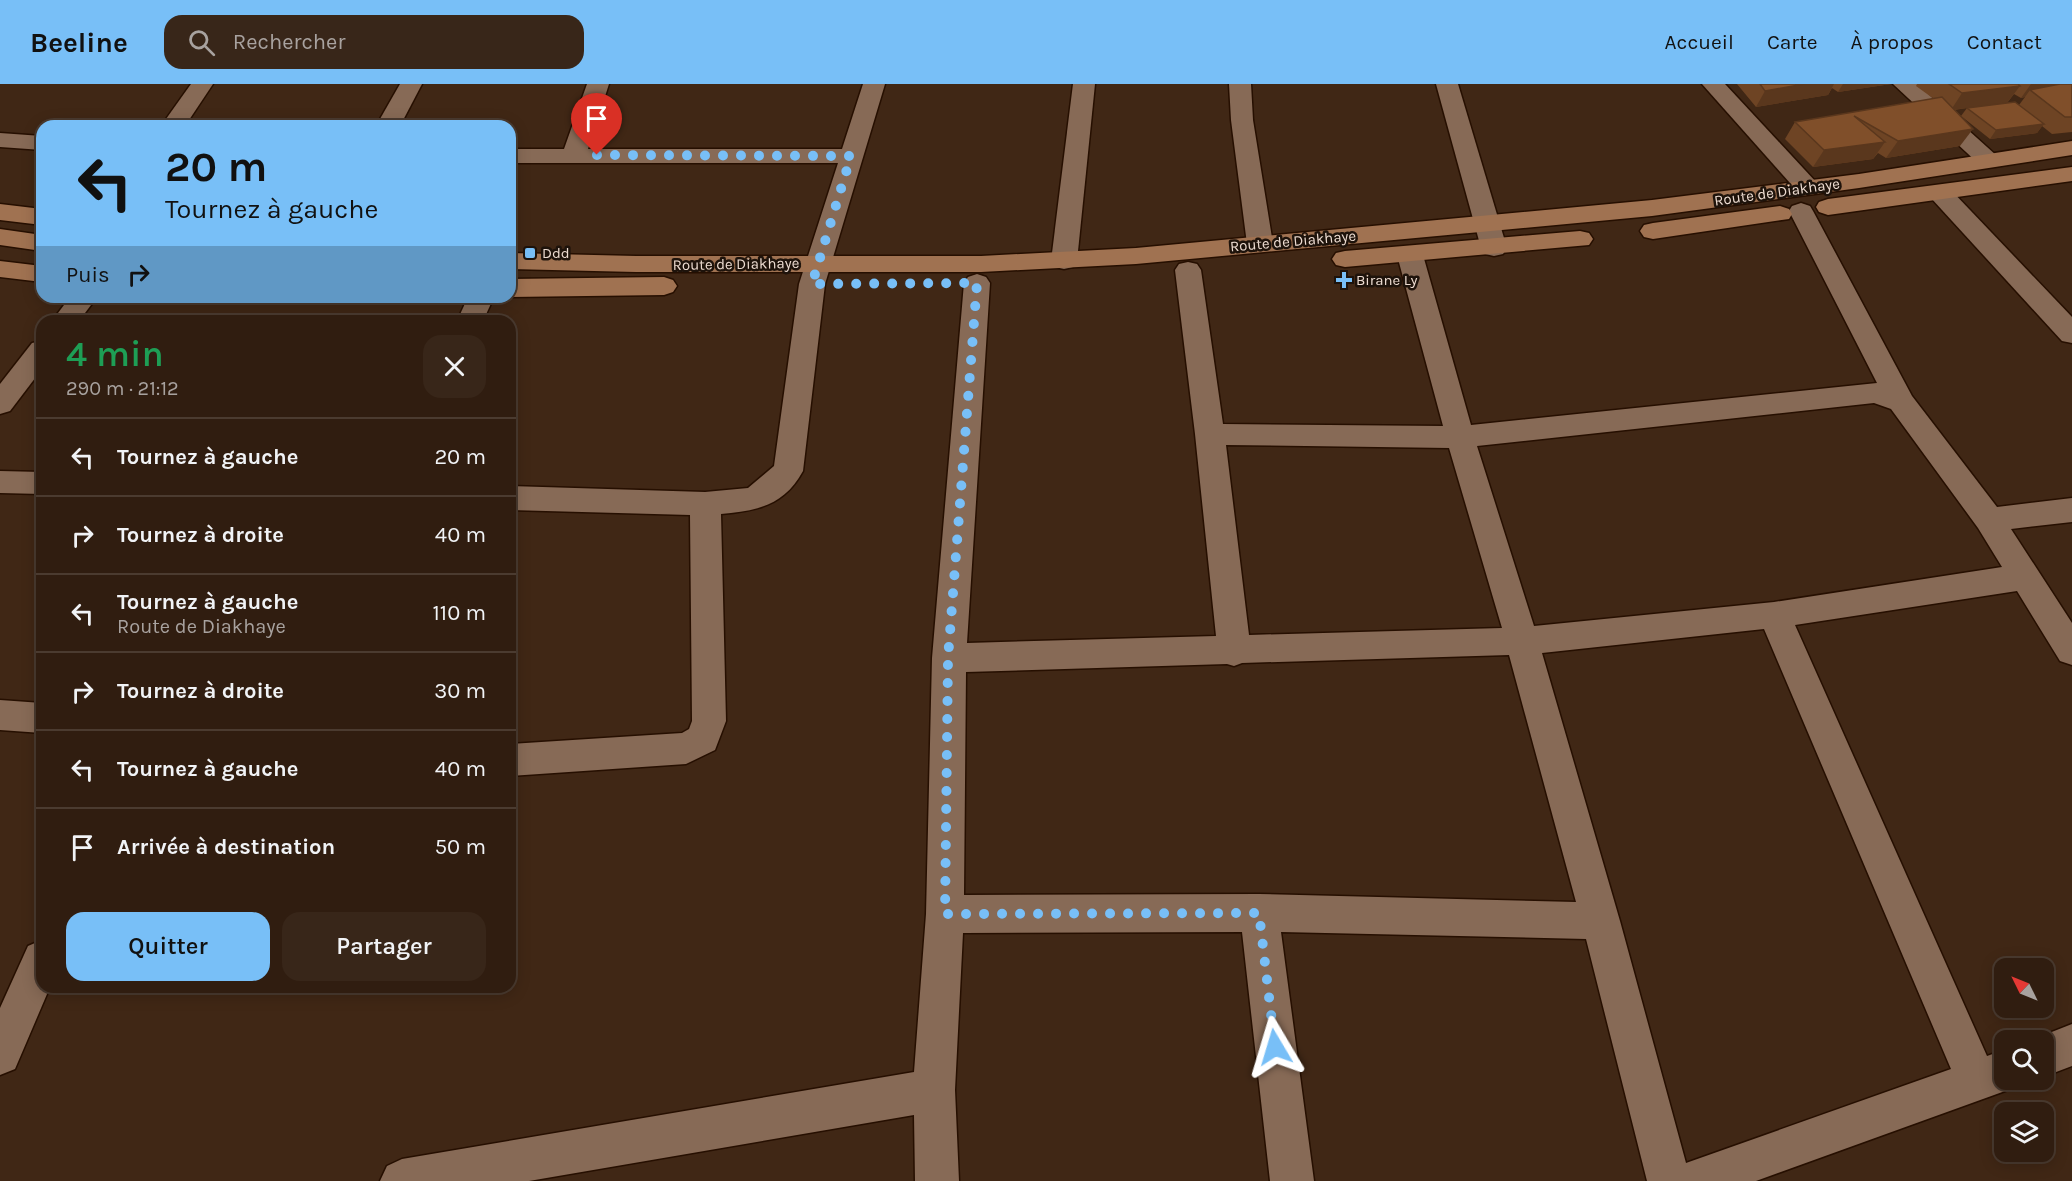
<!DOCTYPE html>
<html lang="fr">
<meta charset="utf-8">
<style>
body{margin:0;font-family:Karla,sans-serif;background:#382619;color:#f1f3f6;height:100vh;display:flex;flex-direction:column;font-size:22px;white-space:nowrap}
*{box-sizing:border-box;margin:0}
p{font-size:20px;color:#a8a29f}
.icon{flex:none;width:33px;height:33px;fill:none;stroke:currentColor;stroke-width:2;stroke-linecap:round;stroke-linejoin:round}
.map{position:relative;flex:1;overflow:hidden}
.side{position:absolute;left:36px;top:231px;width:480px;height:678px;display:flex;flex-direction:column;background:#301d10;border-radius:18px;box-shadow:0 3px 15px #0003,0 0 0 2px #4b3b30}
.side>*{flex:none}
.top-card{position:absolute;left:36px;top:36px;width:480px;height:183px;border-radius:18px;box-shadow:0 3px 15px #0003,0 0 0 2px #4b3b30;background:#78bff7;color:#111;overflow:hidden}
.needle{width:39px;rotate:313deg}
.buttons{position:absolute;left:1994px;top:874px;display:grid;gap:12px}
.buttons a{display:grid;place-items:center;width:60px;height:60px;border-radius:12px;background:#301d10;box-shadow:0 3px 15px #0003,0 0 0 2px #4b3b30;font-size:30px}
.pin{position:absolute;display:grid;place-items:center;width:51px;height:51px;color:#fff;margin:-62px -26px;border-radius:50% 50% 50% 0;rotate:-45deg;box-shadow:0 0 6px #0007}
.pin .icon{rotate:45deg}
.me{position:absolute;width:66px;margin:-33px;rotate:353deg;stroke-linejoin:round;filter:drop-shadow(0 0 4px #0008)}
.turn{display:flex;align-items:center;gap:21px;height:126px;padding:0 30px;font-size:27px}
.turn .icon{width:78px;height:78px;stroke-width:2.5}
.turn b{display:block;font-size:42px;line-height:51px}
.then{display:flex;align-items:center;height:57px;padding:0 30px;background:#0003;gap:12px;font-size:22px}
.round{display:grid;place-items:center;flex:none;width:63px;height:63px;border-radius:18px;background:#382619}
.head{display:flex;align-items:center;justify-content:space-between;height:102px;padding:0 30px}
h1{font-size:36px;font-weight:600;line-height:45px;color:#1e9e55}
.button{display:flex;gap:12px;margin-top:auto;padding:12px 30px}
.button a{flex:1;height:69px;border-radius:18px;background:#78bff7;color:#111;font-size:24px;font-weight:600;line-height:69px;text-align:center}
.button a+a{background:#382619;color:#f1f3f6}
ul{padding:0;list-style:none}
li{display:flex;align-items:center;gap:18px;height:78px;padding:0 30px;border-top:2px solid #4b3b30}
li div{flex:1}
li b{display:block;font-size:22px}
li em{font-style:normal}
header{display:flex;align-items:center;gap:36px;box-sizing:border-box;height:84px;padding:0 30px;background:#78bff7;color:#111}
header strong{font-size:28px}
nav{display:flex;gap:33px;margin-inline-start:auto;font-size:21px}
.search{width:420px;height:54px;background:#382619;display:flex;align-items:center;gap:15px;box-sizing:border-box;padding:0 21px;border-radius:18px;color:#a8a29f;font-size:22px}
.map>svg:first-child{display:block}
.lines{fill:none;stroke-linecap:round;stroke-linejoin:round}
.minor-casing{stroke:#260f00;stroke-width:3}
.tertiary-casing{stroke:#260f00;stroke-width:3}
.primary-casing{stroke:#260f00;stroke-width:3}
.minor{fill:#876a56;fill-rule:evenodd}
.tertiary{fill:#876a56;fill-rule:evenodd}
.primary{fill:#a07251;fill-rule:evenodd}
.wall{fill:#6e4424;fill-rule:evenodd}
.shaded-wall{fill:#5a371d}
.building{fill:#804f2a;stroke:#5a371d;stroke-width:1.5}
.route{stroke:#78bff7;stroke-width:10;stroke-dasharray:0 18}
.poi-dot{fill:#78bff7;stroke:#1e130b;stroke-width:2}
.labels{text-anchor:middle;stroke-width:5;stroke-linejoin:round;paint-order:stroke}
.far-street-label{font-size:15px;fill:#eddcd1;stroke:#1e130b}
.far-poi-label{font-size:15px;fill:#eddcd1;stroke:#1e130b;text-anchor:start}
</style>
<header>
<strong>Beeline</strong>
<div class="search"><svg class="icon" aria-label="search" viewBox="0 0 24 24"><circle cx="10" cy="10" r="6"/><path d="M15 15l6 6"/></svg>Rechercher</div>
<nav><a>Accueil</a><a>Carte</a><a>À propos</a><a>Contact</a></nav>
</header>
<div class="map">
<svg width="2072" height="1097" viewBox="0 0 2072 1097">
<rect width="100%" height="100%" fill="#402715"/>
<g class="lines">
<defs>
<g id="minor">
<path d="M400,0H422L400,42H376Z"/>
<path d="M587,0H609L588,65H842L863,0H885L825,200L803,387C784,422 756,427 721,430L726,637L715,666L686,680L510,692V660L682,649L689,645L692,637L690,431L510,426V402L705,408L748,404L774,382L799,200L838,79H510V65H564Z"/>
<path d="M1073,0H1095L1077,177L1073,183L1064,185L1055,183L1051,177Z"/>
<path d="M1229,0H1251L1253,36L1273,160L1269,166L1260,168L1251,166L1247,160L1231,36Z"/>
<path d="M1436,0H1458L1507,164L1503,170L1494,172L1485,170L1481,164Z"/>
<path d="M1702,0H1725L1816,98L1819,103L1816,108L1807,110L1798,108Z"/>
<path d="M1893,0H1917L1997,72L2001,77L1997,82H1981Z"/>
<path d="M0,49L42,52V66L0,63Z"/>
<path d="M1940,102L1949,104L2072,233V259L2062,257L1931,114L1928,109L1931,104Z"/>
<path d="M1801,119L1810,122L1813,127L1912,312L1997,423L2072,414V438L2011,445L2072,539V581L2060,577L2017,507L1795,541L1987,972L2004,966V996H2021L2019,1002L1756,1097H1647L1586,855L1281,848L1314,1097H1270L1242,848L963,849L955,1006L959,1097H915L914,1031L529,1097H380L387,1082L402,1075L914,988L926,830L932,574L964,199L968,193L977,190L986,193L990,199L967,559L1216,552L1195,350L1175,186L1179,180L1188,178L1197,180L1201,186L1223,340L1443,342L1397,171L1401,165L1410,163L1419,165L1423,171L1471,341L1877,299L1789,127L1792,122ZM1874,319L1891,325L1978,444L2002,483L1774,518L1534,542L1477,362ZM1226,361L1449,364L1502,544L1249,551ZM1764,545L1951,985L1686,1079L1620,837L1542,569ZM1509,571L1576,818L1259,810L964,811L966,588L1227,580L1234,582L1242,579Z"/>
<path d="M70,213H97L79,237H52Z"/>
<path d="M468,213H494L483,237H457Z"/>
<path d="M42,257V285L10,327L0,330V300L32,259Z"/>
<path d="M0,387L42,388V410L0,409Z"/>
<path d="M0,616L42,619V649L0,646Z"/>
<path d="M42,856V903H50L15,985L0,991V924L28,862Z"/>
<path d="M2072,940V982L2043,993V957H2029Z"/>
</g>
<path id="tertiary" d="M191,0H213L185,42H161Z"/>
<g id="primary">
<path d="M2072,57V71L1859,104L1652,132L1136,180L981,188H636L510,185V169L636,172H981L1136,164L1652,116L1859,90Z"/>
<path d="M2072,83V97L1828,131L1819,128L1816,123L1819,118L1828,115Z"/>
<path d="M0,120L42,125V141L0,136Z"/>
<path d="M1780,122L1789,125L1792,130L1789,135L1653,155L1644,153L1640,147L1644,141L1653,139Z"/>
<path d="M0,145L42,151V167L0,161Z"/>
<path d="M1580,147L1589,149L1593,155L1589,161L1345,183L1336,181L1332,175L1336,169L1345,167Z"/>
<path d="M0,177L42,182V198L0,193Z"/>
<path d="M664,193L673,196L677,202L673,208L664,211L510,213V195Z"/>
</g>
</defs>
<use href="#minor" class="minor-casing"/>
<use href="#tertiary" class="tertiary-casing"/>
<use href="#primary" class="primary-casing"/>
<use href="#minor" class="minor"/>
<use href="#tertiary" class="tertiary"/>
<use href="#primary" class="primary"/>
</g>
<g class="wall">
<path d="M1737,0H1891L1838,8L1832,4L1828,11L1756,23Z"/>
<path d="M1917,0H2072V48L2052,50L2042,42L2037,49L1990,55L1961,32L1967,24L1954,26L1960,62L1886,74L1878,69L1873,75L1813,83L1785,55L1795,38L1934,15L1916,2ZM2014,10L2021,14L2025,13L2019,21L1977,23L2007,19Z"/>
</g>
<g class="shaded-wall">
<path d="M1804,0H1834L1828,11L1756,23L1765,7Z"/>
<path d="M1843,0H1891L1838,8Z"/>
<path d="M2031,0H2072L2030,6L2025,13L2021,14Z"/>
<path d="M2020,2L2007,19L1951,26L1962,9Z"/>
<path d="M2044,40L2037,49L1990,55L1996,46Z"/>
<path d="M1973,45L1960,62L1886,74L1898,57Z"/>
<path d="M1885,58L1873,75L1813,83L1824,66Z"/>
</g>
<g class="building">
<path d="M1760,0H1804L1765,7Z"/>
<path d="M1949,0H2018L2020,2L1962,9Z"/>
<path d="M2060,0H2072V33H2065L2030,6Z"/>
<path d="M1942,13L1973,45L1898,57L1854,32L1885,58L1824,66L1795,38Z"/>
<path d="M2015,18L2044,40L1996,46L1967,24Z"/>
</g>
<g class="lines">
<path class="route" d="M597,71L851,72L812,200L977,199L948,574L945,830L1259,829L1275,963"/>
</g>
<g class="poi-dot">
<rect x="524" y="163" width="12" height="12" rx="3"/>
<path d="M1341 187h6v6h6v6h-6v6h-6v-6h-6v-6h6z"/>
</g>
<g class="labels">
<g class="far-street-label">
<text transform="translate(1777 108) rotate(-8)" y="5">Route de Diakhaye</text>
<text transform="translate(1293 157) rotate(-5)" y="5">Route de Diakhaye</text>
<text transform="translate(736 180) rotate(-1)" y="5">Route de Diakhaye</text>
</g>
<g class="far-poi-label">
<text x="542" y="174">Ddd</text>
<text x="1356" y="201">Birane Ly</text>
</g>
</g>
</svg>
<div class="buttons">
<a><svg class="needle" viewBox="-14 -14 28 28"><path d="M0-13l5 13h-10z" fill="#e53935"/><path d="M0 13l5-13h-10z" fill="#a8a29f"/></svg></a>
<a><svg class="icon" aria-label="search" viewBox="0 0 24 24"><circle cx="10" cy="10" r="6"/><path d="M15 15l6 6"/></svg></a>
<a><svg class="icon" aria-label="layers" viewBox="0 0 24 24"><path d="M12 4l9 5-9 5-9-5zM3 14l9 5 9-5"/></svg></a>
</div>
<div class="pin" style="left:597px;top:71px;background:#d93025"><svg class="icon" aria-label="arrive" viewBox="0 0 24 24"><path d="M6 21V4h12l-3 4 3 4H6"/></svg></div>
<svg class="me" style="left:1275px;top:963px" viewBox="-20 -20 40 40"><path d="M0-17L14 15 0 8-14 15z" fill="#78bff7" stroke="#fff" stroke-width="4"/></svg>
<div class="top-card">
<div class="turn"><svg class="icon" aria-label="left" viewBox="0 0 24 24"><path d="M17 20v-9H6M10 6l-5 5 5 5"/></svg><div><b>20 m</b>Tournez à gauche</div></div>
<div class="then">Puis<svg class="icon" aria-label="right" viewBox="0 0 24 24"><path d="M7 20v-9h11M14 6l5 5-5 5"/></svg></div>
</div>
<section class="side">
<div class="head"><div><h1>4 min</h1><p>290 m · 21:12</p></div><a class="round"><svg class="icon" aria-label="close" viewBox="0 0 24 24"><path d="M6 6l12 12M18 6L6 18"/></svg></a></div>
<ul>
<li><svg class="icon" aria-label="left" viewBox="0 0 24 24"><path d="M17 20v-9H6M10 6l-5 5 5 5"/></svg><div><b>Tournez à gauche</b></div><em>20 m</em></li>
<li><svg class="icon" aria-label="right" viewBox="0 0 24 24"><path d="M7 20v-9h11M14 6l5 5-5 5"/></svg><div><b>Tournez à droite</b></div><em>40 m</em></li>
<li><svg class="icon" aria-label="left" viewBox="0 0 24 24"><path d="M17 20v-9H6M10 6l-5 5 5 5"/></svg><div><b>Tournez à gauche</b><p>Route de Diakhaye</p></div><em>110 m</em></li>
<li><svg class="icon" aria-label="right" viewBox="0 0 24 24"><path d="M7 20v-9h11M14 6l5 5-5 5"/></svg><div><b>Tournez à droite</b></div><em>30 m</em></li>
<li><svg class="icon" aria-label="left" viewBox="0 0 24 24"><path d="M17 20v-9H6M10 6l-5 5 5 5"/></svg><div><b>Tournez à gauche</b></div><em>40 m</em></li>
<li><svg class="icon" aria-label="arrive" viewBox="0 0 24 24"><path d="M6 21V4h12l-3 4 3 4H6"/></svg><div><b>Arrivée à destination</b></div><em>50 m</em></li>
</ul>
<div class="button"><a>Quitter</a><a>Partager</a></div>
</section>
</div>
